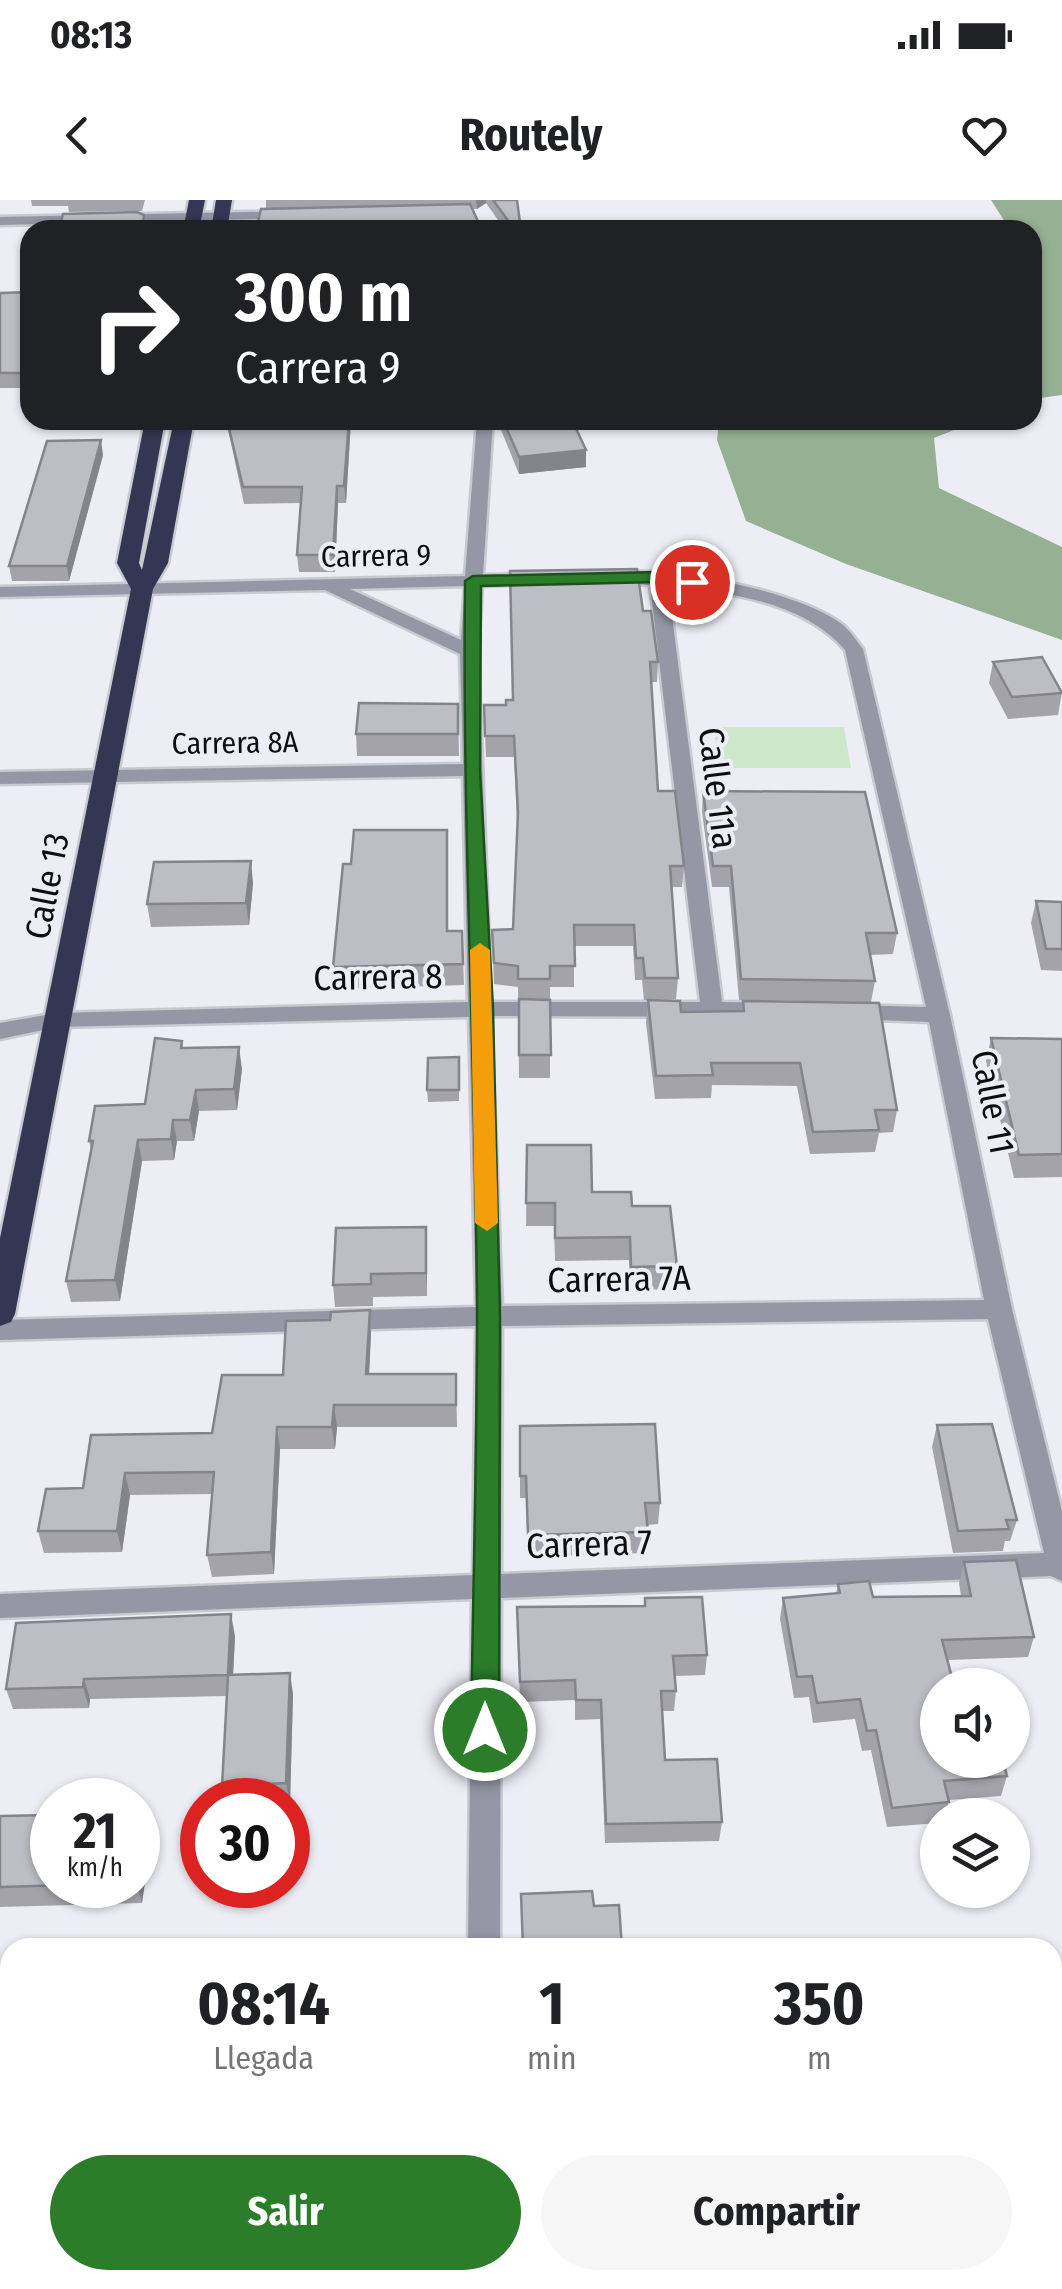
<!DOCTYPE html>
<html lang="es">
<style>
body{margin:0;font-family:"Fira Sans Condensed",sans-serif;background:#f6f6f6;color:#202124;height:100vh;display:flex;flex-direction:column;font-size:38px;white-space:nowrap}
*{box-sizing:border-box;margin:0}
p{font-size:32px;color:#757577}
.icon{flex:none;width:55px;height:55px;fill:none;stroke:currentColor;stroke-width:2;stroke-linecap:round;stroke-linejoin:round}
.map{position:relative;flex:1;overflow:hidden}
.sheet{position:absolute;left:0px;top:1738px;width:1062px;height:352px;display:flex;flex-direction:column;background:#fff;border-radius:30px 30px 0 0;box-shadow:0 2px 8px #0004}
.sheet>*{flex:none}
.banner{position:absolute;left:20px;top:20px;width:1022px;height:210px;border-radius:30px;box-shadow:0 2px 8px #0004;background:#202124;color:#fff;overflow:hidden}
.buttons{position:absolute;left:920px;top:1468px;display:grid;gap:20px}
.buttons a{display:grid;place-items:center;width:110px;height:110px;border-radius:50%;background:#fff;box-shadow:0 2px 8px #0004;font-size:50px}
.speed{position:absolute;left:30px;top:1578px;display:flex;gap:20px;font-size:50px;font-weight:700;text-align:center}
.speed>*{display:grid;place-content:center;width:130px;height:130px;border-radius:50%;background:#fff;box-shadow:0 2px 8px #0004;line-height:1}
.speed small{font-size:25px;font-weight:400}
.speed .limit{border:15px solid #d22;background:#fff;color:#111}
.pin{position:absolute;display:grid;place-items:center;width:85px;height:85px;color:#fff;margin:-42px;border:5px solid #fff;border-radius:50%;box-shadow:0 2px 10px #0007}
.me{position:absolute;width:110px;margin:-55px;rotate:0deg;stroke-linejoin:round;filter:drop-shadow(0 0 8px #0008)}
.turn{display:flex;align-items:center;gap:35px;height:210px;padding:0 50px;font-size:45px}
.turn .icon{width:130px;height:130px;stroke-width:2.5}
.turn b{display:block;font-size:70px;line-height:85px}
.eta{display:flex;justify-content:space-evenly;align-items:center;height:170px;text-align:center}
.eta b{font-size:60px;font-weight:700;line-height:70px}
.button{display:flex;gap:20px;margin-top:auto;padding:20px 50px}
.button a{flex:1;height:115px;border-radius:60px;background:#2b7d29;color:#fff;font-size:40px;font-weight:700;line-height:115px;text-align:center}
.button a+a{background:#f6f6f6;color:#202124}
.status{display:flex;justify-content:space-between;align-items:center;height:70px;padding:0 50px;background:#fff;direction:ltr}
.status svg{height:28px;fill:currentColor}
header{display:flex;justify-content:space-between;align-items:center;height:130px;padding:0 50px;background:#fff;font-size:45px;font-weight:700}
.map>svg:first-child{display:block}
.green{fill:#cce7c9}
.water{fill:#95b093}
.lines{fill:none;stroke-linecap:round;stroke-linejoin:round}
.street-casing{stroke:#c9cad1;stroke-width:5}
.highway-casing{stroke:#c9cad1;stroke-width:5}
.street{fill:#9597a6;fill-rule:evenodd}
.highway{fill:#343653;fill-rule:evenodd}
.wall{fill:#a3a3a9}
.shaded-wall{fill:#84858a}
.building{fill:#bdbec5;stroke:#84858a;stroke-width:2.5}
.route{fill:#2b7d29;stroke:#1c511b;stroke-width:2.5}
.slow{fill:#f59e0b}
.labels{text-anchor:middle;stroke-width:8;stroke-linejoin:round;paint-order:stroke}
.far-street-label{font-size:30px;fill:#0e0e11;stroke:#edeef5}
.street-label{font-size:35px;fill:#0e0e11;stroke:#edeef5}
</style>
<div class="status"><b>08:13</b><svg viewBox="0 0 49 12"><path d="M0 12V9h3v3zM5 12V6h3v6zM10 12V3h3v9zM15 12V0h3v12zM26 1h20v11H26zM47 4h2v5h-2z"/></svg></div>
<header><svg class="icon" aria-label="back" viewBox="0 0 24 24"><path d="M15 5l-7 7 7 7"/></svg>Routely<svg class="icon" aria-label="heart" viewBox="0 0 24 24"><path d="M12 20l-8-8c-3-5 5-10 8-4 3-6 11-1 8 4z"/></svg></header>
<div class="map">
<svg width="1062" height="2089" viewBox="0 0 1062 2089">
<rect width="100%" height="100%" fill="#edeef5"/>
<path class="green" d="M714,527H844L851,568H718Z"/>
<g class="water">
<path d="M991,0H1062V195L1033,199L1032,75L1037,67L1033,61L1032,30H1010Z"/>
<path d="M719,220H979L934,238L939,288L1062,347V440L846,364L746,321L717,240Z"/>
</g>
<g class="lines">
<defs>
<g id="street">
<path d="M298,11V17L293,18L0,25V17Z"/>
<path d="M477,220H493L483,375L542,374L551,379L542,384L482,386L478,451L491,802H700L650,385L607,383L598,378L601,374C655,363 798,389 843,425C850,431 857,441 863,449L950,815L1012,1109L1062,1311V1381L1051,1376L501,1398L500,1748H468L472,1399L0,1418V1394L473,1375L476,1126L0,1140V1120L476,1107L469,817L57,827L0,839V823L57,813L468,802L463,576L0,584V572L463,564L460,454L325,390L0,397V387L465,376ZM465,386L461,440L350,389ZM668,386C730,393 802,401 845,450L926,807L849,805L838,812L849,819L929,822L984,1100L502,1106L491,816L774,817L785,810L774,803L722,802ZM988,1119L1044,1353L501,1374L502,1126Z"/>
<rect x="1052" y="1810" width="10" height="32"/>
<rect x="463" y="2080" width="36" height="9"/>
</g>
<g id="highway">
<path d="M189,0H205L199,30H183Z"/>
<path d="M216,0H232L227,30H211Z"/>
<path d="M145,220H165L139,363L142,370L174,220H194L168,363L153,389L15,1114L11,1122L0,1126V1038L131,389L117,363Z"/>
</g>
</defs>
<use href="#street" class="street-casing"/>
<use href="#highway" class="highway-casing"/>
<use href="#street" class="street"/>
<use href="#highway" class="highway"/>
</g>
<g class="wall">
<path d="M31,0H145L142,11L69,12L68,6H32Z"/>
<path d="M266,0H517L521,30H505L486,3L477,9H266Z"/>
<path d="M144,15L145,22H150L151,30H61L60,26Z"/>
<path d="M30,92V195H28L27,188H0V93Z"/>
<path d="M226,220H351L346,303H338L335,372H299L297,355L301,303L244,304Z"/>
<path d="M497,220H572L586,267L519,274Z"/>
<path d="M103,255L69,381H12L9,366Z"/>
<path d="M643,411L658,462L657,482H651L658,591L684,666L682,687H672L678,778L676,799L644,800L642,780H635L633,746H574V787H550V878H519L518,787L494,784L492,730L513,729L517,622L514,557H486L484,505H506Z"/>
<path d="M993,462L1062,492L1058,515L1008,519L989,483Z"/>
<path d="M458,504L459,556H357L356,534Z"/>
<path d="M703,591L897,733L893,754L870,755L875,781L871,802L739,800L729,687H712L702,612Z"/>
<path d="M447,630L448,731H462L464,785L335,789L333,767L351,664Z"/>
<path d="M253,683L249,725L151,727L147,704Z"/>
<path d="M1036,701L1062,702V771L1041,770L1031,723Z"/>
<path d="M648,800L681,812L742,811L743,801L897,910L893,932L879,933L875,952L810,954L797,886L712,885L711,898L655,899L646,823Z"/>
<path d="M991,838L1062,839V977L1014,978L986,861Z"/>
<path d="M182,841L183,848L242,869L237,910L199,911L194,941H177L174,960L142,961L120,1101L71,1102L66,1081L91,950L89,941L145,904Z"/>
<path d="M459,857V901L428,902L427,890Z"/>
<path d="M527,945L592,992L632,1006L677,1066L675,1089L630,1090L629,1060L555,1061L554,1026H526Z"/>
<path d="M426,1027L427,1096L373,1097V1106L335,1107L333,1085Z"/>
<path d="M370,1110L371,1133L369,1174H456L457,1227H337L335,1249H280L274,1374L212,1377L207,1355L212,1294L130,1295L122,1352L44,1353L38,1331L83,1288L212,1233L283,1175L330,1120Z"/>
<path d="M937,1225L1017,1320L1010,1341H1005L1003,1351L953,1353L932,1247Z"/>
<path d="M520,1226L660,1303L658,1324L647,1325L646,1353L528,1357L526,1298H520Z"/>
<path d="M964,1362L1034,1437L1028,1457L948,1460L938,1560L1007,1576L1001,1596L949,1600L946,1615H938V1623L887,1627L871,1550L862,1551L855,1519L813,1523L809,1497L794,1498L780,1419L783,1398L836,1394L838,1384L873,1397L961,1396L959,1383Z"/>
<path d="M645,1398L707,1455L705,1475L675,1476L676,1491L674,1511H662L665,1560L722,1622L719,1641L605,1643L600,1519L575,1520V1500L520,1502L517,1407L644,1406Z"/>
<path d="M235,1436L233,1475L293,1494L290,1603H288V1600H225L222,1586L227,1496L90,1499L89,1508L13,1509L6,1489Z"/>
<path d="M146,1613L152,1633L142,1703L0,1707V1616L52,1685H138Z"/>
<path d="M1052,1943L1062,1945V2001L1052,1998Z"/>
</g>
<g class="shaded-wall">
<path d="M476,0H486V3L477,9Z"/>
<path d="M349,220H351L346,303L344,286Z"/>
<path d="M101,240L103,255L69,381L67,366Z"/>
<path d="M586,250V267L519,274V257Z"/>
<path d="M337,286L338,303L335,372L333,355Z"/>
<path d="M251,661L253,683L249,725L246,703Z"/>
<path d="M239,847L242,869L237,910L234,889Z"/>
<path d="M196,890L199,911L194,941L190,920Z"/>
<path d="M173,920L177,941L174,960L171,939Z"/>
<path d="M138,940L142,961L120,1101L115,1080Z"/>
<path d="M426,1027L427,1050V1096L426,1073Z"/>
<path d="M370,1110L371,1133L368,1197L366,1174Z"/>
<path d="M334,1205L337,1227L335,1249L332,1227Z"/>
<path d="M277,1227L280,1249L274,1374L271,1352Z"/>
<path d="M125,1273L130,1295L122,1352L117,1331Z"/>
<path d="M231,1414L235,1436L232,1496L228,1475Z"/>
<path d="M290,1473L293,1494L290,1603L286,1583Z"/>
<path d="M84,1479L90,1499L89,1508L83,1487Z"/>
<path d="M146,1613L152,1633L142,1703L137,1685L138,1676Z"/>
<path d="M132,2080H141V2089L131,2086Z"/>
<rect x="345" y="2080" width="4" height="9"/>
</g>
<g class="building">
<path d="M493,0H517L521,30H515Z"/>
<path d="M470,4L482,30H256L261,9Z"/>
<path d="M137,12L144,15L143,22H150L149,30H76V25L60,26L63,14Z"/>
<path d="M30,92V173H0V93Z"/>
<path d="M227,220H349L344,286H337L333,355H297L302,287H243Z"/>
<path d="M503,220H572L586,250L519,257Z"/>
<path d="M101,240L67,366H9L47,241Z"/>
<path d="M637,369L643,411H651L658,462H650L658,591H675L684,666H670L678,778H645L643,758H636L634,725H574L575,766H550V779H518V766L494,763L492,730L513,729L518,612L514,536H485L484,505H506V500H513L510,371Z"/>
<path d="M1042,457L1062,493L1012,497L993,462Z"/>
<path d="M359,503L458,504V534H356Z"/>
<path d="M703,591L865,592L897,733H866L875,781L741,779L731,666H713Z"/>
<path d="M354,630H447V731H462L463,764L333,767L343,664H351Z"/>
<path d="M251,661L246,703L147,704L154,662Z"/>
<path d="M1036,701L1062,702V749H1046Z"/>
<path d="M519,799L550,800L551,855H519Z"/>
<path d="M648,800L680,801L681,812L744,811L743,801L879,803L897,910H875L879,930L813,932L800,863H711L713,875L656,876Z"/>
<path d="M155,838L182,841L181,848L239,847L234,889L196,890L190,920H173L171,939L138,940L115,1080L66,1081L93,941H89L95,906L145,904Z"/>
<path d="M991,838L1062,839V954L1019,955Z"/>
<path d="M459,857V890H427L428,858Z"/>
<path d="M527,945H591L592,992H631L632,1006H670L677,1066L631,1067L630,1037L555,1038V1003H526Z"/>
<path d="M426,1027V1073L371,1074V1084L333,1085L336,1028Z"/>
<path d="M370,1110L366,1174H456V1205H334L332,1227H277L271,1352L207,1355L214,1272L125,1273L117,1331H38L46,1289L83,1288L91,1235L212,1233L222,1175H283L286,1121L330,1120L331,1112Z"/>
<path d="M655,1224L660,1303H645L648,1332L528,1335L526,1276H520V1226Z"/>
<path d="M992,1224L1017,1320H1006L1009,1329L958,1331L937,1225Z"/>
<path d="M1016,1360L1034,1437L942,1440L954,1485H938V1560H1003L1007,1576L944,1581L949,1602L892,1608L876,1530L867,1531L860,1499L817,1503L812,1476L797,1477L783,1398L840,1393L838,1384L869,1381L873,1397L971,1396L964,1362Z"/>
<path d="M702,1397L707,1455L673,1456L676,1491H661L665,1560L717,1559L722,1622L606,1624L601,1500H576L575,1480L520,1482L517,1407L645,1406V1398Z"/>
<path d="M231,1414L228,1475L84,1479L83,1487L6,1489L16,1423Z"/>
<path d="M290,1473L286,1583L222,1586L228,1475Z"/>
<path d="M138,1613H146L138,1676Z"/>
<path d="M52,1615V1685H69L0,1687V1616Z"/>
<path d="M592,1691L594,1706L619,1705L622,1748H523L521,1694Z"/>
<path d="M435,1743V1748H325V1747Z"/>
<path d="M10,1857V2080H132L131,2086L243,2083V2080H345V2089H0V1858Z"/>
<path d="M1052,1943L1062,1945V1991L1052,1989Z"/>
</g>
<path class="route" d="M658,372L700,382L692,387L658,382L481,386L480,570L493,809L500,1116L499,1530L495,1539L485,1542L475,1539L471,1530C473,1392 477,1253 477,1114C476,870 462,626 465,381L473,376Z"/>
<path class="slow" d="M480,743L490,750L498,1023L487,1031L475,1023L470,750Z"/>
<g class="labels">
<g class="far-street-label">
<text transform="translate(376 356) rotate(-1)" y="10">Carrera 9</text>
<text transform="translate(235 543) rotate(-1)" y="10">Carrera 8A</text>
</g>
<g class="street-label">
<text transform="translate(718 588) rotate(83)" y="12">Calle 11a</text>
<text transform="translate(47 686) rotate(-79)" y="12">Calle 13</text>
<text transform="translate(378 777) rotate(-1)" y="12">Carrera 8</text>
<text transform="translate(993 902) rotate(79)" y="12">Calle 11</text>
<text transform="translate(619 1079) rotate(-1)" y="12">Carrera 7A</text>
<text transform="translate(589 1344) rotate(-2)" y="12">Carrera 7</text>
</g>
</g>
</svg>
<div class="buttons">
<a><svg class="icon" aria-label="sound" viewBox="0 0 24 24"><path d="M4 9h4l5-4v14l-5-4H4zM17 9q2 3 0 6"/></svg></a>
<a><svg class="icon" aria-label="layers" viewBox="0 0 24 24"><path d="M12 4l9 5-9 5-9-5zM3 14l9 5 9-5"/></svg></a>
</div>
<div class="speed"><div>21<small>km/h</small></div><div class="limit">30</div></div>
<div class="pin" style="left:692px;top:382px;background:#d93025"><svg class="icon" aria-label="arrive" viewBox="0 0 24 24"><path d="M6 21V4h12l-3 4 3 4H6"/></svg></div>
<svg class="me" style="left:485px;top:1530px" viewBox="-20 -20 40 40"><circle r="17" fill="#2b7d29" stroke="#fff" stroke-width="3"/><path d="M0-11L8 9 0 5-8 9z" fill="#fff"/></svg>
<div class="banner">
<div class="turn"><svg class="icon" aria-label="right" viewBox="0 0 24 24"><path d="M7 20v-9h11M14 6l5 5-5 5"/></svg><div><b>300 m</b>Carrera 9</div></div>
</div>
<section class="sheet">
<div class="eta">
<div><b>08:14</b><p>Llegada</p></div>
<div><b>1</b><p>min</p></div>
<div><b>350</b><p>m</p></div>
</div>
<div class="button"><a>Salir</a><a>Compartir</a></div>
</section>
</div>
